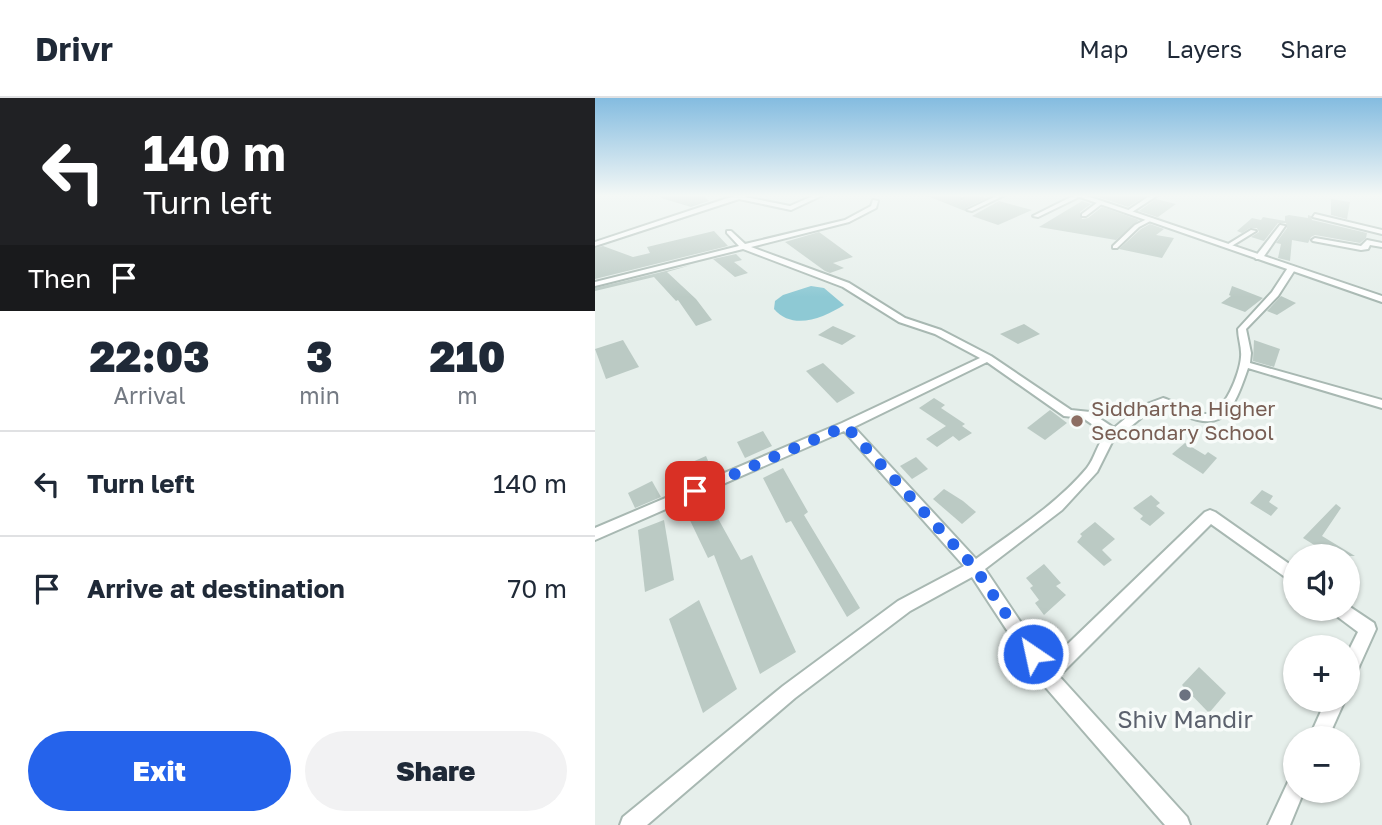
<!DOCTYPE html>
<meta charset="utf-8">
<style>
body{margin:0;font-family:"Golos Text",sans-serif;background:#f2f2f3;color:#1f2937;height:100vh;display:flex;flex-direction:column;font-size:26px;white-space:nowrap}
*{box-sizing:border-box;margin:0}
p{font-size:23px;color:#747a83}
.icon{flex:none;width:38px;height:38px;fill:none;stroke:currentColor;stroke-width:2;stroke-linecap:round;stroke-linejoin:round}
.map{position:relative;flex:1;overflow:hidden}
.side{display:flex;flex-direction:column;background:#fff;width:595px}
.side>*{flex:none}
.top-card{background:#202124;color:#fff;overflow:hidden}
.controls{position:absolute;left:688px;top:446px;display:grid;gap:14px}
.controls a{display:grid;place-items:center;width:77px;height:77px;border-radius:50%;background:#fff;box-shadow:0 2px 5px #0004;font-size:35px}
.pin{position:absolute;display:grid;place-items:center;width:60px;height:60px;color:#fff;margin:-30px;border-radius:14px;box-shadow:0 4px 10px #0006}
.me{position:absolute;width:77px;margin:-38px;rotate:326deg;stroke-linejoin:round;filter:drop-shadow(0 0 5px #0008)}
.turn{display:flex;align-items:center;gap:24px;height:147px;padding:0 28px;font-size:32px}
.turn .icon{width:91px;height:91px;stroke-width:2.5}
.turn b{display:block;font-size:49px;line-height:60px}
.then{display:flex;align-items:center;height:66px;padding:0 28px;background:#0003;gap:14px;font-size:26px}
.eta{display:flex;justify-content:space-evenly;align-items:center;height:119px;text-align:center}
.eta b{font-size:42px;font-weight:800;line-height:49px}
.button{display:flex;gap:14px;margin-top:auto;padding:14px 28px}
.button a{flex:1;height:80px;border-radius:42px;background:#2563eb;color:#fff;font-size:28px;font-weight:800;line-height:80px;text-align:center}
.button a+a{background:#f2f2f3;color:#1f2937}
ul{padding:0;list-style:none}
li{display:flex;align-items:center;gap:21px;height:105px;padding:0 28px;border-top:2px solid #e0e1e3}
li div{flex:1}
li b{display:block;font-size:26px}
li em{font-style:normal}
header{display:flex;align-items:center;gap:42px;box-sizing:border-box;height:98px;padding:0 35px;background:#fff;border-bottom:2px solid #e0e1e3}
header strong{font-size:33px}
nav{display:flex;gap:38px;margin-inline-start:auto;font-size:24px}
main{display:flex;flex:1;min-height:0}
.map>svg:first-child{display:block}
.water{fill:#8ec9d4}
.building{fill:#bbcac4}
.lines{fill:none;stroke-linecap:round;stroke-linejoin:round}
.minor-casing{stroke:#a8b8b2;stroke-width:4}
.tertiary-casing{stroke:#a8b8b2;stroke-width:4}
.minor{fill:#fff;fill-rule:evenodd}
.tertiary{fill:#fff;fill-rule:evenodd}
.route{stroke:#2563eb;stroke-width:12;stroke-dasharray:0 21.6}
.education-dot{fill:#8d6e63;stroke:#f7fbf9;stroke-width:2.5}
.worship-dot{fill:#6b7280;stroke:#f7fbf9;stroke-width:2.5}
.labels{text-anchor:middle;stroke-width:7;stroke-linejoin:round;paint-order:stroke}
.education-label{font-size:21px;fill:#785e54;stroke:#f7fbf9;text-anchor:start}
.near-worship-label{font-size:24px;fill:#5b616d;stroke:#f7fbf9}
</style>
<header>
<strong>Drivr</strong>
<nav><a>Map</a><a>Layers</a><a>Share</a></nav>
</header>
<main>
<section class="side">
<div class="top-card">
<div class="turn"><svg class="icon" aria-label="left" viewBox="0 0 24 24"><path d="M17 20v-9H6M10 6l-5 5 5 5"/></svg><div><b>140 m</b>Turn left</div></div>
<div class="then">Then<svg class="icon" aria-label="arrive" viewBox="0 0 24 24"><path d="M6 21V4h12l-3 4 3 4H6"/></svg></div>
</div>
<div class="eta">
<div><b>22:03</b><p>Arrival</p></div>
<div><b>3</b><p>min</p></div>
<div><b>210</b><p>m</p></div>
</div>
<ul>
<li><svg class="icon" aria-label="left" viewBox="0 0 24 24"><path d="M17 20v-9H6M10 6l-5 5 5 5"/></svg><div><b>Turn left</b></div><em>140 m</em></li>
<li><svg class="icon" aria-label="arrive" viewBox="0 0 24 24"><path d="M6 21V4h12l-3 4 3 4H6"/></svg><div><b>Arrive at destination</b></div><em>70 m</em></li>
</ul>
<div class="button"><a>Exit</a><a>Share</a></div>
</section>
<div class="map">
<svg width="787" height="727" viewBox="0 0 787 727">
<rect width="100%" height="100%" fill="#e6efeb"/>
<path class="water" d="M216,188L229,190L249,207C228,220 198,233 179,211L180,203L188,197Z"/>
<g class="building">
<path d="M66,97H107L114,103L96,109L66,100Z"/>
<path d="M330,97H363L367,103L372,97L392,100L371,110L370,113Z"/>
<path d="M503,97H542L549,99L533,109L501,98Z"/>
<path d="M561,101L581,106L563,119L568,121L544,113Z"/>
<path d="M736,101L755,104L752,121L736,117Z"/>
<path d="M404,103L437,112L403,127L377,118Z"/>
<path d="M487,103L496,106L485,114L487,121L493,120L507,109L544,122L521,142L444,129Z"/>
<path d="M694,117L713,120V117L716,118L717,122L772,135L771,140L765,145L720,137L716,139L713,145L697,142L695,163L683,160L686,146L681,145L692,130L691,125H683L669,143L656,139L664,134L662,130H655L647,135L642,133L657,120L666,122L668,119L690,123V118Z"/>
<path d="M555,126L569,131L561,137L579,140L567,160L524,151L546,131Z"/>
<path d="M119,133L133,148L0,181V150L8,148L38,159L55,155L52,149Z"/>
<path d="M224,134L258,159L238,165L249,170L235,175L230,173L190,144Z"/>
<path d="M141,156L147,162L139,164L153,175L140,179L118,161Z"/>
<path d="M96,167L72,174L101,201L117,222L101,228L83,202L81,203L59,179L0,193V190Z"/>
<path d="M637,188L645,191L668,200L650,214L626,205L636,198L634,197Z"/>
<path d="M686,198L701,205L682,217L672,213Z"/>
<path d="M429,226L445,236L423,246L405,236Z"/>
<path d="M238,228L261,238L247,247L223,237Z"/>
<path d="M28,242L44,269L11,281L0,251Z"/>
<path d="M659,242L685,251L679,269L658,263Z"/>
<path d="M228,265L260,295L242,305L211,273Z"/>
<path d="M339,300L350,307L346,310L370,326L367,328L377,335L364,343L358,338L342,349L331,341L351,328L324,310Z"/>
<path d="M455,312L472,325L450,342L432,330Z"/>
<path d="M168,333L177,348L150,360L142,344Z"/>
<path d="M590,345L610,357L613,354L622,360L608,376L577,356Z"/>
<path d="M111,358L119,377L95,387L88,368Z"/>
<path d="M321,359L333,371L317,381L305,368Z"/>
<path d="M188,370L213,414L209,417L265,510L252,519L196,423L191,425L168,380Z"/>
<path d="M57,383L66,399L40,410L33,395Z"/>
<path d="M349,391L368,403L381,414L367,426L338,401Z"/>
<path d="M667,392L678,398L674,404L683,410L676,418L655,405Z"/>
<path d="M110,397L146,462L157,457L201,554L165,576L119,457L113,460L91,414L102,408L100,401Z"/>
<path d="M556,397L565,405L561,408L570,415L555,428L545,421L548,418L538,410Z"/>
<path d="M741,406L746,410L727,438L760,458H737L708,440Z"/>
<path d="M69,422L79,482L50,494L43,432Z"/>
<path d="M500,424L520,441L507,452L517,462L509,468L482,444L487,438L485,436Z"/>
<path d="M449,466L466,485L461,488L471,497L449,517L440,505L444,502L435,490L438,488L431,480Z"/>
<path d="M104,502L142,591L108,615L74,521Z"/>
<path d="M604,569L631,595L614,615L587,587Z"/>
</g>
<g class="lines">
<defs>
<g id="minor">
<path d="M142,97H151L150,99L195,108L220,97H228L196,112L144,101L0,148V144Z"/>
<path d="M365,97H370L367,100Z"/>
<path d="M403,97H410L377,113L372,112Z"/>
<path d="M480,97L486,98L443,119L438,118Z"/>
<path d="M556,97H563L537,114L532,113Z"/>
<path d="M278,102L283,103L281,110L254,124L156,149L254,185L310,220L346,232L396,258L476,312L495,314L519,330L544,309L568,300C582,304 595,316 610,316C629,318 645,275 646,259C647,250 643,240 643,231L677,194L694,168H697L701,170L683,198L651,231L656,255L655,265L787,302V310L653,270C634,326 623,337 568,307L552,315L517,344L502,374L467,412L390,471L453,565L610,414L615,412L620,414L700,470V486L616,426L464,578L592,719L595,727H570L446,584L377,479L315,513L200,600L52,727H25L28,719L188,588L303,503L369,468L249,333L0,442V430L247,325L385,260L340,236L304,224L248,189L148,151L0,188V184L144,148L132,135V133H136L150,146L250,122L276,108ZM392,264L469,318L488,320L511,336C502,346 500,360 492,370C462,406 419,433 381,461L259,329Z"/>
<path d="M503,104L508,105L491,118H487V116Z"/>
<path d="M720,116L787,132V136L718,119Z"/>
<path d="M554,120L559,121L544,129L522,150H518V148L540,127Z"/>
<path d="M685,127L690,128L667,161H661L660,159Z"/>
<path d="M656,132L661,133L635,149L630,148Z"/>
<path d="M720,140L766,148L772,142L787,145V149L775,147L773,151L766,152L718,143L717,142Z"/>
<path d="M752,507L779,525L781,531L758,582L752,585V556L763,534L739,516L737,511H752Z"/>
<path d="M731,602H750L733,640H714Z"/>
<path d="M700,681V693H709L695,727H673L693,684Z"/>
</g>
<path id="tertiary" d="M479,97H489L787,198V204Z"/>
</defs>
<use href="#minor" class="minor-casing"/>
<use href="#tertiary" class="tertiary-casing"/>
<use href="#minor" class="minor"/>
<use href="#tertiary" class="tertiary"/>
</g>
<linearGradient id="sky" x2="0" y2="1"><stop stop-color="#84bce0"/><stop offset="0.49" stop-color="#f4f8f6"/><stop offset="1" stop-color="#f4f8f6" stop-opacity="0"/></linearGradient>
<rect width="787" height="199" fill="url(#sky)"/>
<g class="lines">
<path class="route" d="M100,393L251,328L380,470L438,556"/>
</g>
<circle class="education-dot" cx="482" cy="323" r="7"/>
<circle class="worship-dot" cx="590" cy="597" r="7"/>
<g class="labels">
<g class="education-label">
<text x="496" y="318">Siddhartha Higher<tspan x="496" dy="24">Secondary School</tspan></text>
</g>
<g class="near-worship-label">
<text x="590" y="630">Shiv Mandir</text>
</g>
</g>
</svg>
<div class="controls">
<a><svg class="icon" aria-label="sound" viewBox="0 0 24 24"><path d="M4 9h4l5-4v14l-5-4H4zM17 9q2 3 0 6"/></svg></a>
<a>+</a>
<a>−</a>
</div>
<div class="pin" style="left:100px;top:393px;background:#d93025"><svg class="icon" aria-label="arrive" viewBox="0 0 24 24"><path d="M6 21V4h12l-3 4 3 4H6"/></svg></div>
<svg class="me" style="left:438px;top:556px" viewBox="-20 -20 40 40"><circle r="17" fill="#2563eb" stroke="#fff" stroke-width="3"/><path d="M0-11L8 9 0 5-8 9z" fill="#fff"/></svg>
</div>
</main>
